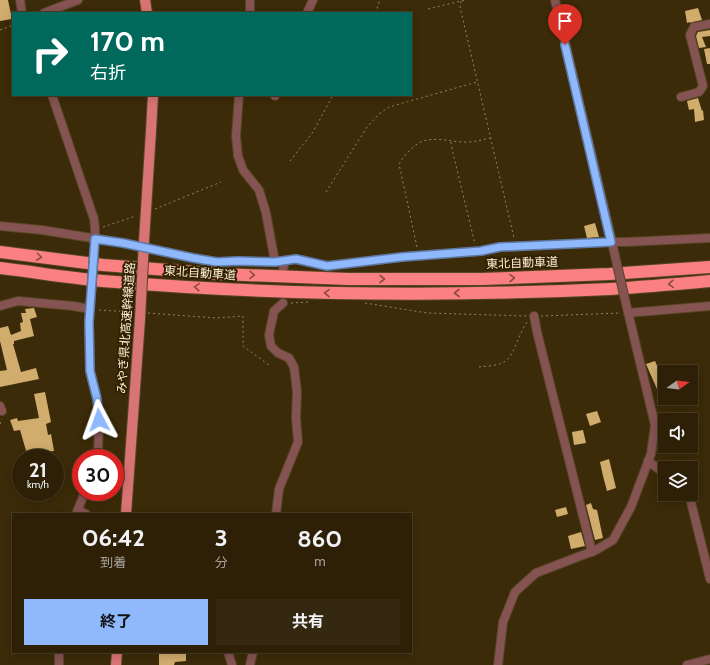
<!DOCTYPE html>
<html lang="ja">
<meta charset="utf-8">
<style>
body{margin:0;font-family:Cabin,"Noto Sans JP",sans-serif;background:#352810;color:#f1f3f6;height:100vh;display:flex;flex-direction:column;font-size:15px;white-space:nowrap}
*{box-sizing:border-box;margin:0}
p{font-size:13px;color:#a7a39b}
.icon{flex:none;width:22px;height:22px;fill:none;stroke:currentColor;stroke-width:2;stroke-linecap:round;stroke-linejoin:round}
.map{position:relative;flex:1;overflow:hidden}
.drawer{position:absolute;left:12px;top:513px;width:400px;height:140px;display:flex;flex-direction:column;background:#2d2006;border-radius:0px;box-shadow:0 2px 10px #0003,0 0 0 1px #483e28}
.drawer>*{flex:none}
.top-card{position:absolute;left:12px;top:12px;width:400px;height:84px;border-radius:0px;box-shadow:0 2px 10px #0003,0 0 0 1px #483e28;background:#00695c;color:#fff;overflow:hidden}
.needle{width:26px;rotate:76deg}
.controls{position:absolute;left:658px;top:365px;display:grid;gap:8px}
.controls a{display:grid;place-items:center;width:40px;height:40px;border-radius:0px;background:#2d2006;box-shadow:0 2px 10px #0003,0 0 0 1px #483e28;font-size:20px}
.speed{position:absolute;left:12px;top:449px;display:flex;gap:8px;font-size:20px;font-weight:700;text-align:center}
.speed>*{display:grid;place-content:center;width:52px;height:52px;border-radius:50%;background:#2d2006;box-shadow:0 2px 10px #0003,0 0 0 1px #483e28;line-height:1}
.speed small{font-size:10px;font-weight:400}
.speed .limit{border:6px solid #d22;background:#fff;color:#111}
.pin{position:absolute;display:grid;place-items:center;width:34px;height:34px;color:#fff;margin:-41px -17px;border-radius:50% 50% 50% 0;rotate:-45deg;box-shadow:0 0 4px #0007}
.pin .icon{rotate:45deg}
.me{position:absolute;width:44px;margin:-22px;rotate:356deg;stroke-linejoin:round;filter:drop-shadow(0 0 3px #0008)}
.turn{display:flex;align-items:center;gap:14px;height:84px;padding:0 12px;font-size:18px}
.turn .icon{width:52px;height:52px;stroke-width:2.5}
.turn b{display:block;font-size:28px;line-height:34px}
.eta{display:flex;justify-content:space-evenly;align-items:center;height:68px;text-align:center}
.eta b{font-size:24px;font-weight:700;line-height:28px}
.action{display:flex;gap:8px;margin-top:auto;padding:8px 12px}
.action a{flex:1;height:46px;border-radius:0px;background:#8fb8fd;color:#111;font-size:16px;font-weight:700;line-height:46px;text-align:center}
.action a+a{background:#352810;color:#f1f3f6}
.map>svg:first-child{display:block}
.building{fill:#d0ac6d}
.lines{fill:none;stroke-linecap:round;stroke-linejoin:round}
.minor-casing{stroke:#574625;stroke-width:10}
.major-casing{stroke:#574625;stroke-width:12}
.highway-casing{stroke:#574625;stroke-width:14}
.path{stroke:#938364;stroke-width:1;stroke-dasharray:2 3;stroke-linecap:butt}
.minor{stroke:#855352;stroke-width:8}
.major{stroke:#d97474;stroke-width:10}
.highway{stroke:#fa8082;stroke-width:12}
.minor-bridge-casing{stroke:#574625;stroke-width:10;stroke-linecap:butt}
.major-bridge-casing{stroke:#574625;stroke-width:12;stroke-linecap:butt}
.minor-bridge{stroke:#855352;stroke-width:8}
.major-bridge{stroke:#d97474;stroke-width:10}
.oneway{stroke:#8c4c3a}
.route-casing{stroke:#5d78a4;stroke-width:10}
.route{stroke:#8fb8fd;stroke-width:7}
.labels{text-anchor:middle;stroke-width:4;stroke-linejoin:round;paint-order:stroke}
.street-label{font-size:12px;fill:#fdeed5;stroke:#322100}
</style>
<div class="map">
<svg width="710" height="665" viewBox="0 0 710 665">
<rect width="100%" height="100%" fill="#3c2b08"/>
<g class="building">
<path d="M0,0H8L12,19L0,21Z"/>
<path d="M698,8L702,20L693,22L690,23V22L687,23L685,11Z"/>
<path d="M710,30V36L702,37L706,47L699,48L696,36L698,32Z"/>
<path d="M710,48V64H707L704,49Z"/>
<path d="M698,98L702,111L703,110L704,120L695,122L694,109L689,110L687,101Z"/>
<path d="M595,223L599,237L587,238L584,226Z"/>
<path d="M34,308L37,317L30,319L34,336L14,341V344H13L21,372L36,368L39,379L0,387V371L7,370L0,341V328L8,326L11,335L21,331L20,323L23,322L21,313H26L25,309Z"/>
<path d="M655,361L665,385L657,389L646,364Z"/>
<path d="M45,392L51,422L46,424L48,435L51,434L54,451L27,454L20,430L14,431L10,420L17,418L18,421L39,418L34,394Z"/>
<path d="M597,411L601,422L590,426L586,414Z"/>
<path d="M583,430L586,443L574,445L572,432Z"/>
<path d="M609,459L616,488L607,491L603,476L600,462Z"/>
<path d="M591,503L593,509L597,510L603,538L595,540L586,505Z"/>
<path d="M566,507L568,514L557,517L555,510Z"/>
<path d="M581,532L585,546L571,549L568,536Z"/>
<path d="M159,652H186V661L175,662L174,665H159Z"/>
</g>
<g class="lines">
<defs>
<g id="minor">
<path d="M20,0L22,13"/>
<path d="M250,0V13"/>
<path d="M555,0L613,246"/>
<path d="M44,13L78,0"/>
<path d="M307,13L313,0"/>
<path d="M52,95L94,219L95,229V239"/>
<path d="M239,95L236,136L238,156L243,170L259,190L266,213L275,262"/>
<path d="M275,96V95"/>
<path d="M681,97L699,92L703,86L690,35L694,27L710,24"/>
<path d="M0,226L42,230L123,243L193,258L217,262L238,261L275,262L296,259L327,266L402,257L481,251L500,247L611,242H626L710,238"/>
<path d="M283,270L285,261"/>
<path d="M0,306L18,301L73,306L90,309L89,322L90,371L97,399L99,420L98,454L97,458"/>
<path d="M628,313L710,306"/>
<path d="M534,316L537,332L592,552"/>
<path d="M0,406L2,411"/>
<path d="M648,461L665,474"/>
<path d="M689,494L710,579"/>
<path d="M78,510L86,514"/>
<path d="M76,514L85,492"/>
<path d="M276,514L279,489L298,442L296,418L297,392L294,367L289,358L278,353L271,346L269,335L274,311L283,303"/>
<path d="M228,652L232,665"/>
<path d="M59,665V652"/>
<path d="M250,665L253,652"/>
<path d="M498,665L503,622L515,592L536,573L596,550L613,540L631,507L651,454L655,425L627,308"/>
<path d="M687,665L710,659"/>
</g>
<g id="major">
<path d="M145,0L147,13"/>
<path d="M144,241L151,131L153,95"/>
<path d="M126,514L140,319"/>
<path d="M116,665L117,652"/>
</g>
<g id="highway">
<path d="M0,252L103,265L220,274L348,279H482L609,274L710,267"/>
<path d="M0,268C34,272 69,278 103,281C271,295 441,297 610,289C643,287 677,284 710,281"/>
</g>
</defs>
<use href="#minor" class="minor-casing"/>
<use href="#major" class="major-casing"/>
<use href="#highway" class="highway-casing"/>
<g class="path">
<path d="M461,1L460,7L514,238"/>
<path d="M428,9L465,0"/>
<path d="M375,13L380,0"/>
<path d="M0,30L13,25"/>
<path d="M451,142L452,149L475,244"/>
<path d="M290,161L313,132L333,95"/>
<path d="M326,192L367,127L379,114L389,107L477,82"/>
<path d="M155,209L221,182"/>
<path d="M103,227L136,216"/>
<path d="M417,247L399,164C404,156 412,146 421,142C434,136 451,142 465,142C474,142 482,140 490,138"/>
<path d="M291,303L308,302"/>
<path d="M365,303L427,313L527,316"/>
<path d="M99,310L131,312"/>
<path d="M148,313L216,318L243,316V346L269,365"/>
<path d="M541,316L620,313"/>
<path d="M479,367C487,366 497,366 504,362C515,356 519,331 528,321"/>
<path d="M0,424L2,419"/>
</g>
<use href="#minor" class="minor"/>
<use href="#major" class="major"/>
<use href="#highway" class="highway"/>
<defs>
<g id="minor-bridge">
<path d="M613,247L627,308"/>
<path d="M90,309L95,239"/>
</g>
<path id="major-bridge" d="M140,319L144,241"/>
</defs>
<use href="#minor-bridge" class="minor-bridge-casing"/>
<use href="#major-bridge" class="major-bridge-casing"/>
<use href="#minor-bridge" class="minor-bridge"/>
<use href="#major-bridge" class="major-bridge"/>
</g>
<defs><path id="oneway-chevron" d="M-2-3.5L2.5 0L-2 3.5" fill="none" stroke-width="1.6" stroke-linecap="round" stroke-linejoin="round"/></defs>
<g class="oneway">
<use href="#oneway-chevron" transform="translate(39 257) rotate(7)"/>
<use href="#oneway-chevron" transform="translate(252 275) rotate(2)"/>
<use href="#oneway-chevron" transform="translate(512 278) rotate(-2)"/>
<use href="#oneway-chevron" transform="translate(382 279)"/>
<use href="#oneway-chevron" transform="translate(671 284) rotate(176)"/>
<use href="#oneway-chevron" transform="translate(197 287) rotate(-176)"/>
<use href="#oneway-chevron" transform="translate(327 293) rotate(-178)"/>
<use href="#oneway-chevron" transform="translate(457 293) rotate(180)"/>
</g>
<g class="lines">
<defs>
<path id="route" d="M99,420L97,399L90,371L89,322L95,239L123,243L193,258L217,262L238,261L275,262L296,259L327,266L402,257L481,251L500,247L611,242L565,45"/>
</defs>
<use href="#route" class="route-casing"/>
<use href="#route" class="route"/>
</g>
<g class="labels">
<g class="street-label">
<text transform="translate(522 263) rotate(-2)" y="4">東北自動車道</text>
<text transform="translate(200 273) rotate(4)" y="4">東北自動車道</text>
<text transform="translate(126 328) rotate(-86)" y="4">みやぎ県北高速幹線道路</text>
</g>
</g>
</svg>
<div class="controls">
<a><svg class="needle" viewBox="-14 -14 28 28"><path d="M0-13l5 13h-10z" fill="#e53935"/><path d="M0 13l5-13h-10z" fill="#a7a39b"/></svg></a>
<a><svg class="icon" aria-label="sound" viewBox="0 0 24 24"><path d="M4 9h4l5-4v14l-5-4H4zM17 9q2 3 0 6"/></svg></a>
<a><svg class="icon" aria-label="layers" viewBox="0 0 24 24"><path d="M12 4l9 5-9 5-9-5zM3 14l9 5 9-5"/></svg></a>
</div>
<div class="speed"><div>21<small>km/h</small></div><div class="limit">30</div></div>
<div class="pin" style="left:565px;top:45px;background:#d93025"><svg class="icon" aria-label="arrive" viewBox="0 0 24 24"><path d="M6 21V4h12l-3 4 3 4H6"/></svg></div>
<svg class="me" style="left:99px;top:420px" viewBox="-20 -20 40 40"><path d="M0-17L14 15 0 8-14 15z" fill="#8fb8fd" stroke="#fff" stroke-width="4"/></svg>
<div class="top-card">
<div class="turn"><svg class="icon" aria-label="right" viewBox="0 0 24 24"><path d="M7 20v-9h11M14 6l5 5-5 5"/></svg><div><b>170 m</b>右折</div></div>
</div>
<section class="drawer">
<div class="eta">
<div><b>06:42</b><p>到着</p></div>
<div><b>3</b><p>分</p></div>
<div><b>860</b><p>m</p></div>
</div>
<div class="action"><a>終了</a><a>共有</a></div>
</section>
</div>
